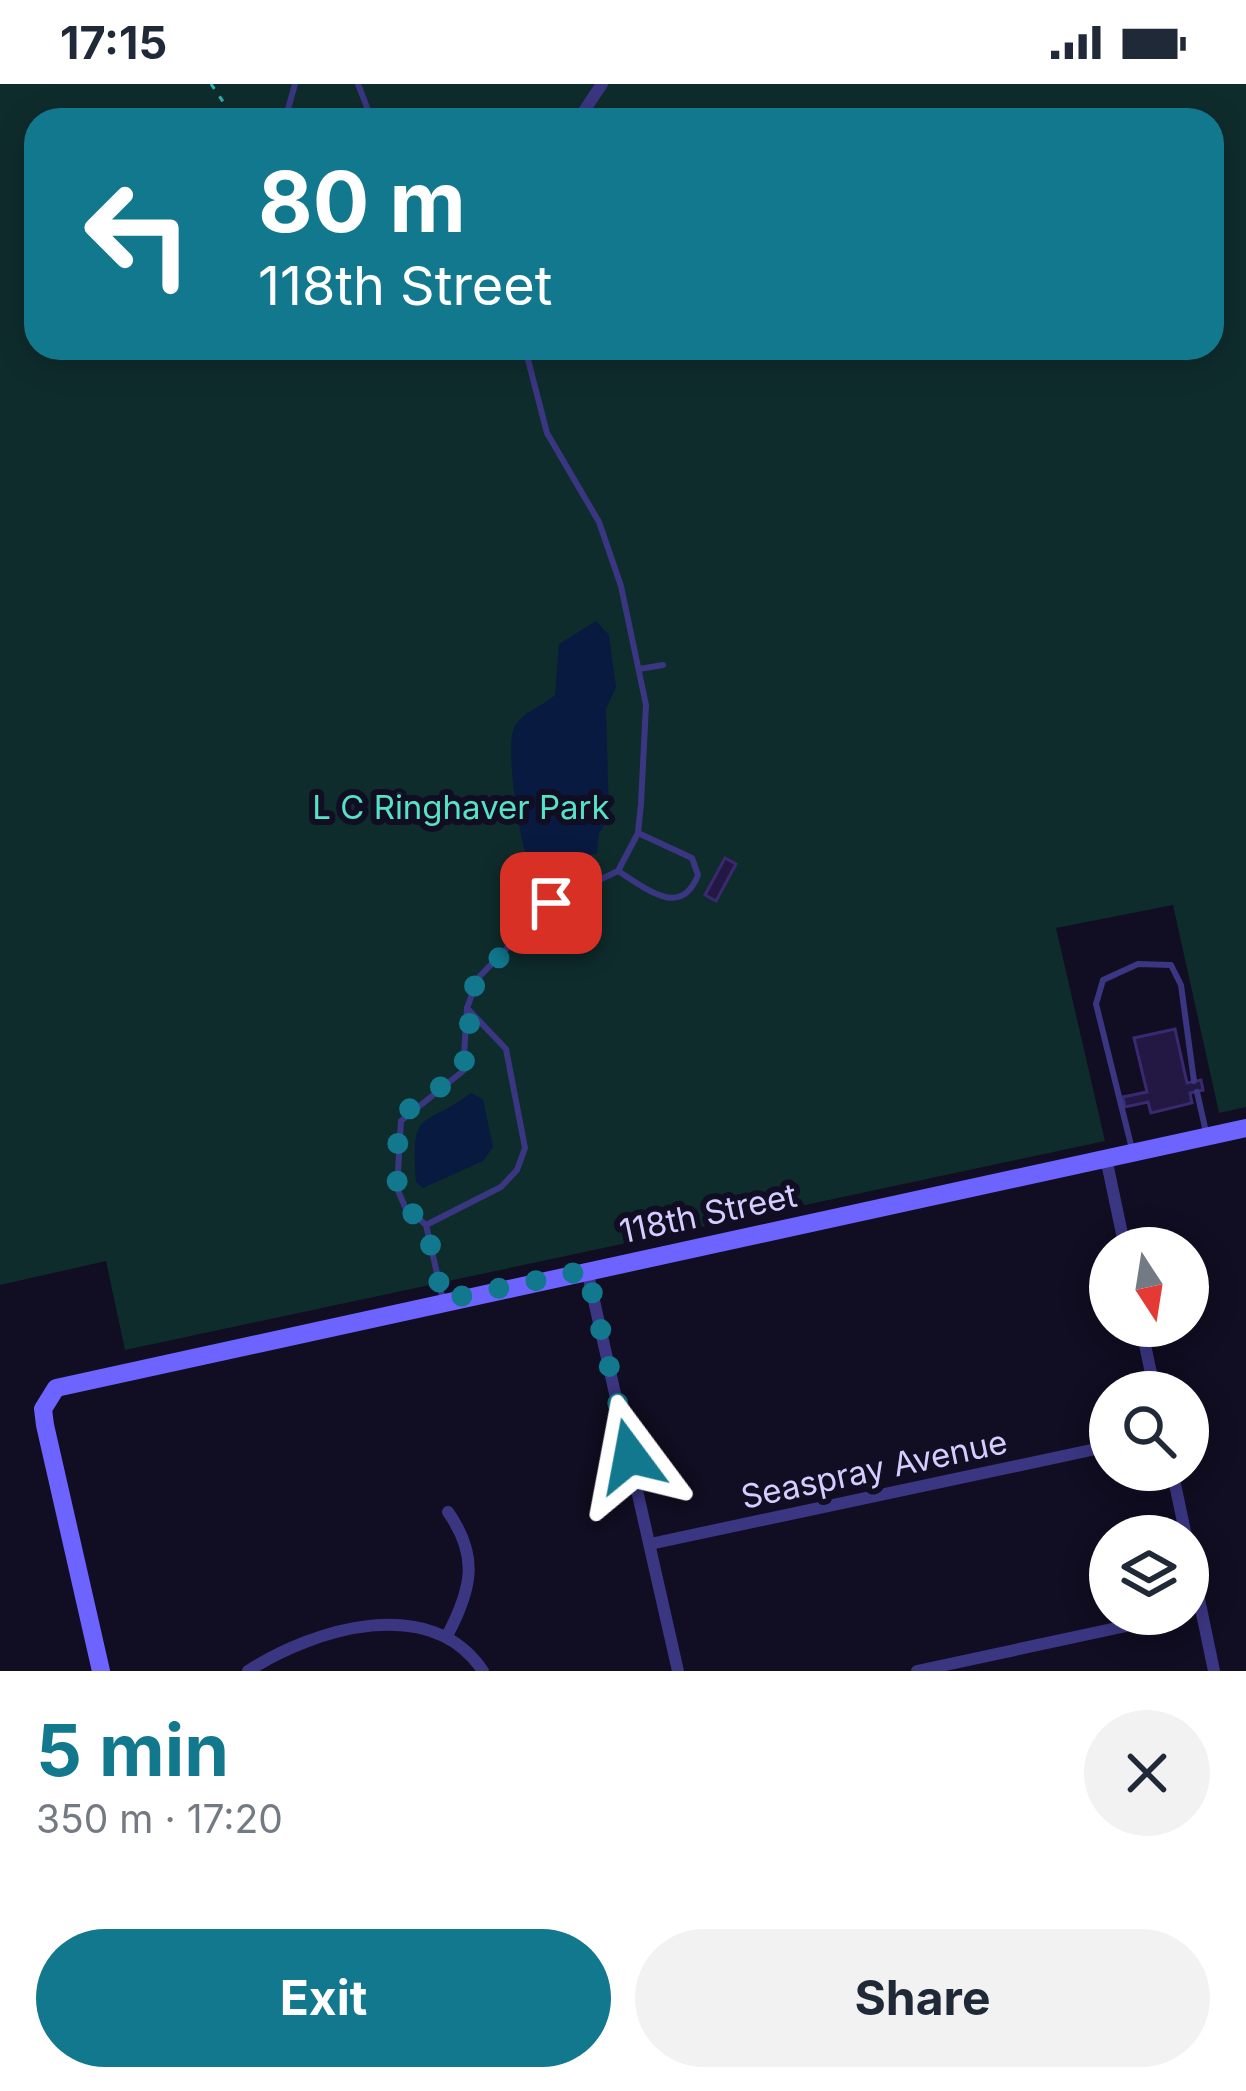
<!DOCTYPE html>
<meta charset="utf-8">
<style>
body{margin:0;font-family:Inter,sans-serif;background:#f2f2f3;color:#1f2937;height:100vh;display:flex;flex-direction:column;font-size:45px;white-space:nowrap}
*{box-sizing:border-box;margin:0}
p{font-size:39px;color:#747a83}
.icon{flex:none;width:66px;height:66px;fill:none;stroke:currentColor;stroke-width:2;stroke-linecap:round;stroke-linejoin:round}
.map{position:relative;height:1587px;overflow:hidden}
.panel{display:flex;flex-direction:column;background:#fff;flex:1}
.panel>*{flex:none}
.guide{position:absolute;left:24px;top:24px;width:1200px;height:252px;border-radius:36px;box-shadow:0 6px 30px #0003;background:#11788e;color:#fff;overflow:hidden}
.needle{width:78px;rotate:168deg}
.buttons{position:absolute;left:1089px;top:1143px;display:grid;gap:24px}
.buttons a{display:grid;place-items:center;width:120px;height:120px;border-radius:50%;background:#fff;box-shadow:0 6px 30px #0003;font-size:60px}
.pin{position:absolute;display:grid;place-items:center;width:102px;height:102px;color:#fff;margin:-51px;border-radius:24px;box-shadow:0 6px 18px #0006}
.me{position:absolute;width:132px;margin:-66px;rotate:347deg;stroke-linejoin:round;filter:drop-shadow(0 0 9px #0008)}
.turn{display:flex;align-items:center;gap:42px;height:252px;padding:0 36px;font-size:54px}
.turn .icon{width:156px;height:156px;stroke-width:2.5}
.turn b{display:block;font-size:84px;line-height:102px}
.round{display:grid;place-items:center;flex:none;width:126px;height:126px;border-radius:63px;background:#f2f2f3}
.headline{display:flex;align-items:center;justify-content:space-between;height:204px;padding:0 36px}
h1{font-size:72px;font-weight:700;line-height:90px;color:#11788e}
.button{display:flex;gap:24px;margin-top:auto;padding:24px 36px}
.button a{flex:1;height:138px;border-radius:72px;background:#11788e;color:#fff;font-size:48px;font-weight:700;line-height:138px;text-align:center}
.button a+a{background:#f2f2f3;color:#1f2937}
.status{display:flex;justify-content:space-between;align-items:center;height:84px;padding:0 60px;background:#fff;direction:ltr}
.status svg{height:33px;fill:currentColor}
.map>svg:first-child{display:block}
.green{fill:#0f2c2c;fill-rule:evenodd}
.water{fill:#081a40}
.building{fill:#221843;stroke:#3a2970;stroke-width:3}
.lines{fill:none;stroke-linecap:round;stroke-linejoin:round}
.path{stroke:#2ab6b2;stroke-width:3;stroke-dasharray:6 9;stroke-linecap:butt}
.lane{stroke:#3b3682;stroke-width:6}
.street{stroke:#3b3682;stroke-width:12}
.secondary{stroke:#6d64ff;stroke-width:18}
.route{stroke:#11788e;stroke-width:21;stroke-dasharray:0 37.8}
.labels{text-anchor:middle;stroke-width:12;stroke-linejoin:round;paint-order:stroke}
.park-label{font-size:33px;fill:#56e2c4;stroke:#110d22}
.street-label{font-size:33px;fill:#d5cdff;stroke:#110d22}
</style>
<div class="status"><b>17:15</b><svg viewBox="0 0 49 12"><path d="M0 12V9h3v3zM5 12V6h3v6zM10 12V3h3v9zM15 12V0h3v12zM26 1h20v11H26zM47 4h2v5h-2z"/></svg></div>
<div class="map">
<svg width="1246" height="1587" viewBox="0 0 1246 1587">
<rect width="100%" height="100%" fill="#110d22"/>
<path class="green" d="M0,0H1246V1023L1219,1029L1173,821L1056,844L1105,1057L125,1266L106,1177L0,1201ZM36,36H1212V264H36Z"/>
<g class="water">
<path d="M596,537L609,551L616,603L606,625L609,733L599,749L597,769L532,785C520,767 506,671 513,647C518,629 542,623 555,611L559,560Z"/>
<path d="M471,1009L483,1015L493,1063L483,1077L423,1104L416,1098C411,1022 421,1046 471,1009Z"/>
</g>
<g class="building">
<path d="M725,774L736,780L716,817L705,811Z"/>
<path d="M1175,945L1187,999L1201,996L1203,1006L1190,1009L1192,1019L1151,1029L1148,1018L1125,1023L1123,1013L1147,1008L1134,954Z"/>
</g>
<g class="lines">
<path class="path" d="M211,0L224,19L227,36"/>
<g class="lane">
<path d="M358,0L372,36"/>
<path d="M285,36L295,0"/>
<path d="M639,585L663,581"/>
<path d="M618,787C647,805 681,835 698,791L692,774L638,749"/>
<path d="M1197,1008L1206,1048"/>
<path d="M1132,1065L1096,920L1103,896L1138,880L1171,881L1181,901L1194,997"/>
<path d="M426,1141L501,1103L517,1086L525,1064L506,965L467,924"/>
<path d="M443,1216L426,1141L405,1123L397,1104L401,1037L463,987L467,924L478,894L551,819L618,787L638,749L641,720L646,621L621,502L599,438L547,349L525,264"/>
</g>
<g class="street">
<path d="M578,36L602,0"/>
<path d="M1106,1074L1125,1164"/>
<path d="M587,1186L678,1587"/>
<path d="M1141,1242L1155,1308"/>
<path d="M1172,1386L1186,1452"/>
<path d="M650,1460L1110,1362"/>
<path d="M1188,1462L1214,1587"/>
<path d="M448,1550C472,1504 479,1472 448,1428"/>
<path d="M248,1587C315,1544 431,1509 483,1587"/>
<path d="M917,1587L1182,1530"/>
</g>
<path class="secondary" d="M101,1587L45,1341L43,1325L56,1304L1246,1044"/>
</g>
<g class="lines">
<path class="route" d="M551,819L475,899L463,987L408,1026L398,1046L397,1104L405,1123L426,1141L443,1216L587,1186L630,1372"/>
</g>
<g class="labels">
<g class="park-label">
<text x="461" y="735">L C Ringhaver Park</text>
</g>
<g class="street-label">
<text transform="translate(708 1129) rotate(-12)" y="12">118th Street</text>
<text transform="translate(874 1385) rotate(-12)" y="12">Seaspray Avenue</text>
</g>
</g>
</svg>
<div class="buttons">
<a><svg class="needle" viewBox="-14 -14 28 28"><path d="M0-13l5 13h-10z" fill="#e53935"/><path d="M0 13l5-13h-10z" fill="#747a83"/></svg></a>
<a><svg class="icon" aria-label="search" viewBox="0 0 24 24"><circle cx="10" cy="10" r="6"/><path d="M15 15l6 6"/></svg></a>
<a><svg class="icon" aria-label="layers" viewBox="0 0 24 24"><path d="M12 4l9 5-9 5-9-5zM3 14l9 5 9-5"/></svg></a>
</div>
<div class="pin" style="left:551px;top:819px;background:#d93025"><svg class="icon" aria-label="arrive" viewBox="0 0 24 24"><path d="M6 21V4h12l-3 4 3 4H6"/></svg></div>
<svg class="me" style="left:630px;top:1372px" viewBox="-20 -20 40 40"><path d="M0-17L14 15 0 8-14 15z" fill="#11788e" stroke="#fff" stroke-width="4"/></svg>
<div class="guide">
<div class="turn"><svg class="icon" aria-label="left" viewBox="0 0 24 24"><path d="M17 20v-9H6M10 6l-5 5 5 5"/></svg><div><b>80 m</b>118th Street</div></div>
</div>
</div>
<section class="panel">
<div class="headline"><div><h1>5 min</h1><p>350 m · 17:20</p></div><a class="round"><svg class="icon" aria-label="close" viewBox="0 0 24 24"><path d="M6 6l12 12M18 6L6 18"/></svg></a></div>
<div class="button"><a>Exit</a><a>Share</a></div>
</section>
